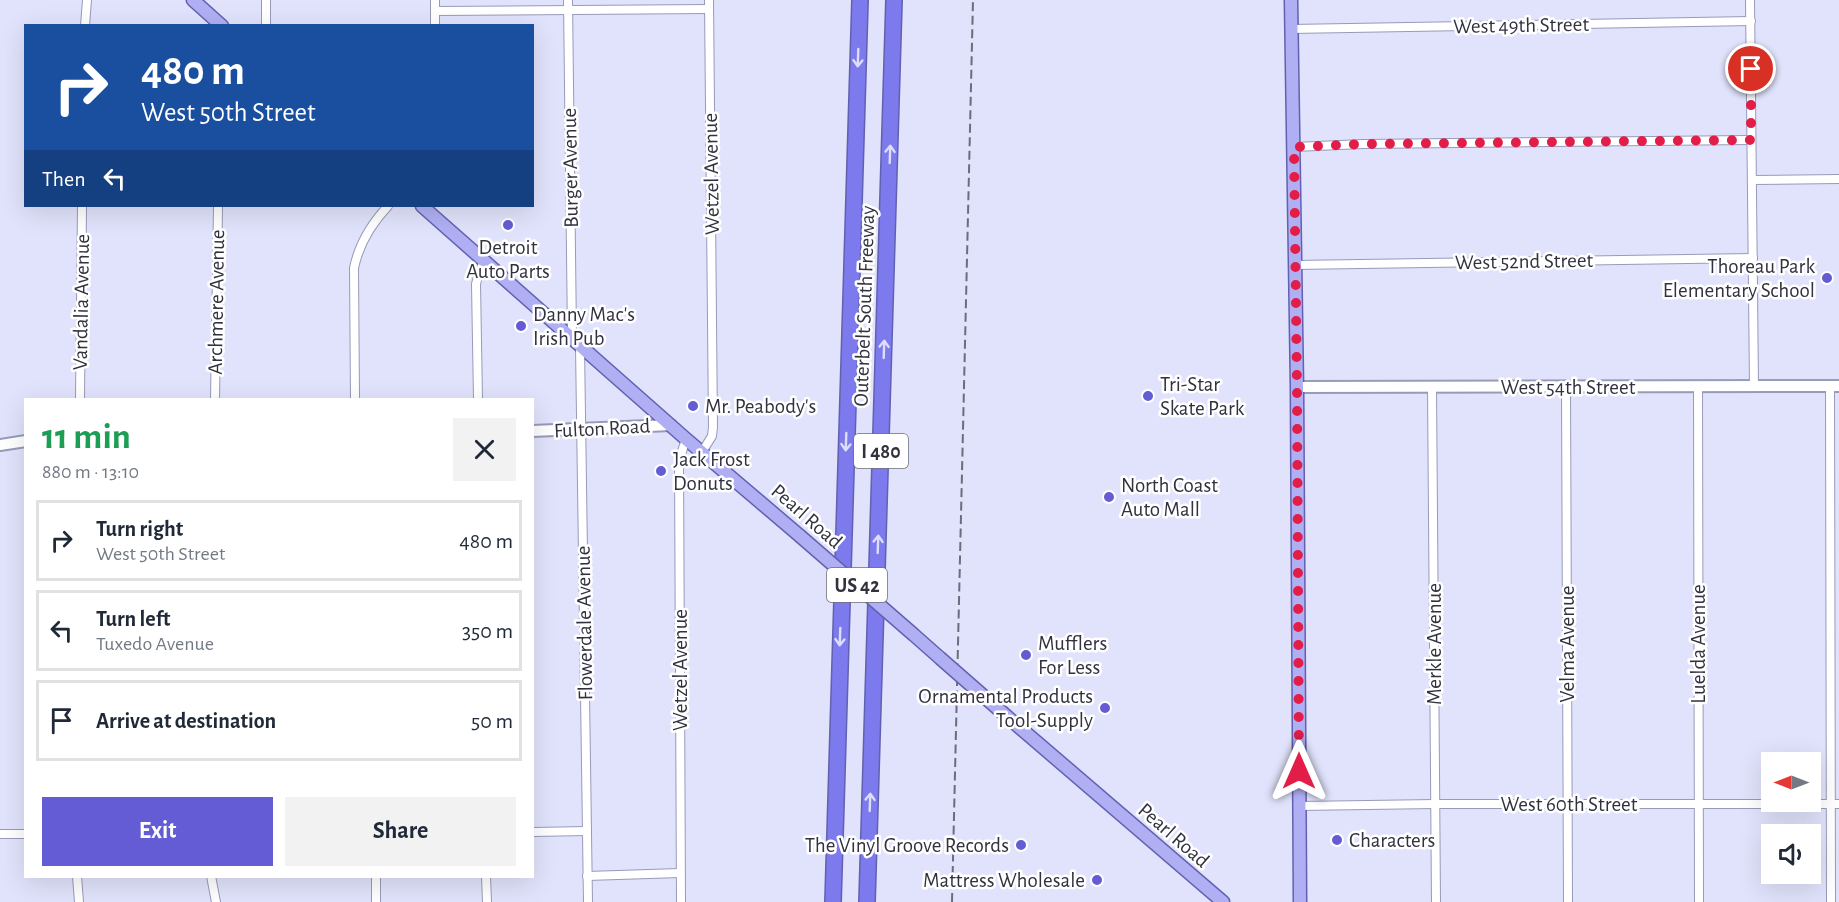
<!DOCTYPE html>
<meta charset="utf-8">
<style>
body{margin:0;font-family:"Alegreya Sans",sans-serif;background:#f2f2f3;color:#1f2937;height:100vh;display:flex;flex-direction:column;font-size:22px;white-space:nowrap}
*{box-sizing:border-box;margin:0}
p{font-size:20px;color:#747a83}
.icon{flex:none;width:33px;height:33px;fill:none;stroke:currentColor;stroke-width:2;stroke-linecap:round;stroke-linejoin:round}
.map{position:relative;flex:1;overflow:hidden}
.drawer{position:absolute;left:24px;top:398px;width:510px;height:480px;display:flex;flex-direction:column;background:#fff;border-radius:0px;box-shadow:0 6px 24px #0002}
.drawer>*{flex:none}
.guide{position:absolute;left:24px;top:24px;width:510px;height:183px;border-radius:0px;box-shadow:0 6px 24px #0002;background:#1a4fa0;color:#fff;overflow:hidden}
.needle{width:39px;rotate:270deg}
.tools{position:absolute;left:1761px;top:752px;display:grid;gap:12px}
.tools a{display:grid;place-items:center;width:60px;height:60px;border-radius:0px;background:#fff;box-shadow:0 6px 24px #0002;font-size:30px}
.pin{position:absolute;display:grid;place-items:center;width:51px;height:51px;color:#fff;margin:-26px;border:3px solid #fff;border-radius:50%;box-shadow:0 2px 6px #0007}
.me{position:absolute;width:66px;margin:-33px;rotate:0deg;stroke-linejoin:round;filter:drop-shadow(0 0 4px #0008)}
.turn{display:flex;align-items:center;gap:21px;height:126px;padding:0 18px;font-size:27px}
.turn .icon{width:78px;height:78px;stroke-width:2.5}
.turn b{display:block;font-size:42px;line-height:51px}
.then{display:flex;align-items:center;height:57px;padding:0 18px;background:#0003;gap:12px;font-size:22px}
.round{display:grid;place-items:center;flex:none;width:63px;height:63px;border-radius:0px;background:#f2f2f3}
.summary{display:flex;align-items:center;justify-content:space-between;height:102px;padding:0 18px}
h1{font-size:36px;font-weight:700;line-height:45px;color:#1e9e55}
.action{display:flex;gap:12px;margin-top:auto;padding:12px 18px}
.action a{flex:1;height:69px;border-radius:0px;background:#635cd5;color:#fff;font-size:24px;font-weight:700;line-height:69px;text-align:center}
.action a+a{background:#f2f2f3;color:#1f2937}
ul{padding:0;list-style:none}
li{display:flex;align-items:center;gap:18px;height:81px;margin:0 12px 9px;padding:0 6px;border:3px solid #e0e1e3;border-radius:0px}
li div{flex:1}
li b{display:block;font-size:22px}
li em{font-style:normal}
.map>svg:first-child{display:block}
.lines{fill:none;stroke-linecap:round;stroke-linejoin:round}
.street-casing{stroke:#989bb8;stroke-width:10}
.secondary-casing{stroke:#989bb8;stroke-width:14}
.primary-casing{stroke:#6261af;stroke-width:15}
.highway-casing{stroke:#6261af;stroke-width:18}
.street{stroke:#fff;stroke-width:8}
.secondary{stroke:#fff;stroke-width:10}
.primary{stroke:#b0aff4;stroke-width:12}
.highway{stroke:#7c7aec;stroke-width:15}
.rail{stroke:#6b6c7c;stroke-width:2;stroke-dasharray:9 4.5;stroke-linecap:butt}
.primary-bridge-casing{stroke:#6261af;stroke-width:15;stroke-linecap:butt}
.primary-bridge{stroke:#b0aff4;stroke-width:12}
.oneway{stroke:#dedefa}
.route{stroke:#e11d48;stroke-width:10;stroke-dasharray:0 18}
.poi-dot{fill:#635cd5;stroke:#fff;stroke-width:2}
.labels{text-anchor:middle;stroke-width:5;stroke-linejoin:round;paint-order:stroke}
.shield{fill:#fff;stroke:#6f7078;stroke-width:1.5}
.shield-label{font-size:20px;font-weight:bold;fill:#31323e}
.street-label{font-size:21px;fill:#31323e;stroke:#fff}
.poi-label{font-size:21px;fill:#31323e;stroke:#fff;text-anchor:start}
</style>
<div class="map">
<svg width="1839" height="902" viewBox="0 0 1839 902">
<rect width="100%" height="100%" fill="#e1e3fc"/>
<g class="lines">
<defs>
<g id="street">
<path d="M266,0V26"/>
<path d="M435,0V26"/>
<path d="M568,0L572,337"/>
<path d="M1750,0L1754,386"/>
<path d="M435,11L709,9"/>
<path d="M85,26L87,0"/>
<path d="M1291,29L1751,21"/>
<path d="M1294,147L1363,144L1751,140"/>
<path d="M1752,180L1839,179"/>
<path d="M1294,265L1753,258"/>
<path d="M580,346L588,902"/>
<path d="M1432,387L1436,902"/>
<path d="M1566,387L1568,902"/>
<path d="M1698,387L1699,902"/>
<path d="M1830,387L1831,902"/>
<path d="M80,399L82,206"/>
<path d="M215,399L218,206"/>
<path d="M355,399L354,268C359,244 372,223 388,206"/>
<path d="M478,399L476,284L479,273L484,261"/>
<path d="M702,452L712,436L713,427L709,0"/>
<path d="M1299,806L1435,804H1839"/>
<path d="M532,832L587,831"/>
<path d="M0,834H26"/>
<path d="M77,876L79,902"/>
<path d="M211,876L216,902"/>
<path d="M376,876V902"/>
<path d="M486,876L487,902"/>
<path d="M587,876L680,873"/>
<path d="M681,902L679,461L686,439"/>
</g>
<g id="secondary">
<path d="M1297,387L1839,386"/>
<path d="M532,431L671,425"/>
<path d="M0,445L26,441"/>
</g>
<g id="primary">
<path d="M193,0L222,26"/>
<path d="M1291,0L1297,387L1300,902"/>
<path d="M422,206L686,439L800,536"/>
<path d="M914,635L940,658"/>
<path d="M1004,714L1223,902"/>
</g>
<g id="highway">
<path d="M833,902L860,0"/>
<path d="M867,902L894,0"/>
</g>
</defs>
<use href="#street" class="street-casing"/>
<use href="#secondary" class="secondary-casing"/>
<use href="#primary" class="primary-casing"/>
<use href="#highway" class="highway-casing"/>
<use href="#street" class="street"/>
<use href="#secondary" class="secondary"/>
<use href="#primary" class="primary"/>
<use href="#highway" class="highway"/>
<path class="rail" d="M952,902L973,0"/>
<defs>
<g id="primary-bridge">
<path d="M800,536L914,635"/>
<path d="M940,658L1004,714"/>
</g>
</defs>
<use href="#primary-bridge" class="primary-bridge-casing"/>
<use href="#primary-bridge" class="primary-bridge"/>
</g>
<defs><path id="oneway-shaft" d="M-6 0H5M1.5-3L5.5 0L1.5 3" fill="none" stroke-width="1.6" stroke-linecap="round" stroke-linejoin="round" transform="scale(1.5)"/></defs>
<g class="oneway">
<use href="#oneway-shaft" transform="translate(858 58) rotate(92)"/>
<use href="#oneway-shaft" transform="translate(890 154) rotate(-88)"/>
<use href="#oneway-shaft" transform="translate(884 349) rotate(-88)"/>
<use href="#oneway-shaft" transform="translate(846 442) rotate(92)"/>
<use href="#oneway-shaft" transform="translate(878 544) rotate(-88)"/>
<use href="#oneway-shaft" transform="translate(840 637) rotate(92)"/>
<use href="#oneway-shaft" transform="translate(870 802) rotate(-88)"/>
</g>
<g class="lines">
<path class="route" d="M1299,771L1297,387L1294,147L1363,144L1751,140V69"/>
</g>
<g class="poi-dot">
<circle cx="508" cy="225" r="6"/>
<circle cx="1827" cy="278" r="6"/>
<circle cx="521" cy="326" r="6"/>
<circle cx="1148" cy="396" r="6"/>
<circle cx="693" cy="406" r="6"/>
<circle cx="661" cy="471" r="6"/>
<circle cx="1109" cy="497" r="6"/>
<circle cx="1026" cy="655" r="6"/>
<circle cx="1105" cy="708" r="6"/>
<circle cx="1337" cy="840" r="6"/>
<circle cx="1021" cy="845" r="6"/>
<circle cx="1097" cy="880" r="6"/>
</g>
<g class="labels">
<g class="shield">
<rect x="854" y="434" width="54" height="34" rx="4.5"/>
<rect x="827" y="568" width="60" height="34" rx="4.5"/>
</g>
<g class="shield-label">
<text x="881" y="458">I 480</text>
<text x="857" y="592">US 42</text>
</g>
<g class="street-label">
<text transform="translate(1521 25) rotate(-1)" y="7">West 49th Street</text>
<text transform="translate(570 168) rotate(-91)" y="7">Burger Avenue</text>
<text transform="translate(711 174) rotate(-91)" y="7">Wetzel Avenue</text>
<text transform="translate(1524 261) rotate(-1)" y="7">West 52nd Street</text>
<text transform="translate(81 302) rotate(-89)" y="7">Vandalia Avenue</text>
<text transform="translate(216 302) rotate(-89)" y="7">Archmere Avenue</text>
<text transform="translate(864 306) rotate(-88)" y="7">Outerbelt South Freeway</text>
<text x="1568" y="394">West 54th Street</text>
<text transform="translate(602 428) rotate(-3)" y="7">Fulton Road</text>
<text transform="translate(807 516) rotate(41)" y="7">Pearl Road</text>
<text transform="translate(584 623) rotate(-91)" y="7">Flowerdale Avenue</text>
<text transform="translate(1434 644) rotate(-90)" y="7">Merkle Avenue</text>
<text transform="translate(1567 644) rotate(-90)" y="7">Velma Avenue</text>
<text transform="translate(1698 644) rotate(-90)" y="7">Luelda Avenue</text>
<text transform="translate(680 670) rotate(-90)" y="7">Wetzel Avenue</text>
<text x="1569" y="811">West 60th Street</text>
<text transform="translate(1174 835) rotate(41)" y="7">Pearl Road</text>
</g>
<g class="poi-label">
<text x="508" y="254" text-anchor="middle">Detroit<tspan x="508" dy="24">Auto Parts</tspan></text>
<text x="1815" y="273" text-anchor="end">Thoreau Park<tspan x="1815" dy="24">Elementary School</tspan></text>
<text x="533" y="321">Danny Mac's<tspan x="533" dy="24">Irish Pub</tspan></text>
<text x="1160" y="391">Tri-Star<tspan x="1160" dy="24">Skate Park</tspan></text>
<text x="705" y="413">Mr. Peabody's</text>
<text x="673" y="466">Jack Frost<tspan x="673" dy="24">Donuts</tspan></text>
<text x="1121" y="492">North Coast<tspan x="1121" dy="24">Auto Mall</tspan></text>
<text x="1038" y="650">Mufflers<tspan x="1038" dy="24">For Less</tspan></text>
<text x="1093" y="703" text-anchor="end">Ornamental Products<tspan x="1093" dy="24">Tool-Supply</tspan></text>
<text x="1349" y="847">Characters</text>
<text x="1009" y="852" text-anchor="end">The Vinyl Groove Records</text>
<text x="1085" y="887" text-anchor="end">Mattress Wholesale</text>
</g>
</g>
</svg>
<div class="tools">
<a><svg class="needle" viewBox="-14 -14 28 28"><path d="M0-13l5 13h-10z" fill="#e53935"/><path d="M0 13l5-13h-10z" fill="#747a83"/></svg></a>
<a><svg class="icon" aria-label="sound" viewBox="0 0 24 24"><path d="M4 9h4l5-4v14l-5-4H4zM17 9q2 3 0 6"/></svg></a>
</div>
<div class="pin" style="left:1751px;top:69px;background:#d93025"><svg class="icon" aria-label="arrive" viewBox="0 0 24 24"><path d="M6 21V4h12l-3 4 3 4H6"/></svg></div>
<svg class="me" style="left:1299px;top:771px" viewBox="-20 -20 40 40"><path d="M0-17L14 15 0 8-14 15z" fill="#e11d48" stroke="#fff" stroke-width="4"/></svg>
<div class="guide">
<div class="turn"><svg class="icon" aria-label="right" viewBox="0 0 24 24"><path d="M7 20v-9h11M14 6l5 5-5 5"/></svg><div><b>480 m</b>West 50th Street</div></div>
<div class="then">Then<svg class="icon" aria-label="left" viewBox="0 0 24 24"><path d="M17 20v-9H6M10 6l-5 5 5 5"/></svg></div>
</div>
<section class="drawer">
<div class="summary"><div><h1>11 min</h1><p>880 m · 13:10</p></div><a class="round"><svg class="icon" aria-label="close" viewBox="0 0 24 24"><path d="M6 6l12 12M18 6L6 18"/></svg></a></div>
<ul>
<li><svg class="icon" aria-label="right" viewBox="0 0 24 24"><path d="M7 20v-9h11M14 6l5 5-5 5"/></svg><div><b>Turn right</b><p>West 50th Street</p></div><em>480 m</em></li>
<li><svg class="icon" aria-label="left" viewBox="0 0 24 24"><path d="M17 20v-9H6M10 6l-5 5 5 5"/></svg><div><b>Turn left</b><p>Tuxedo Avenue</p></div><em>350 m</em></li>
<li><svg class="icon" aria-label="arrive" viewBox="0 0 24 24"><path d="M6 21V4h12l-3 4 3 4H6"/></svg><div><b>Arrive at destination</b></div><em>50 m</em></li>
</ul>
<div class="action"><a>Exit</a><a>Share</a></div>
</section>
</div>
